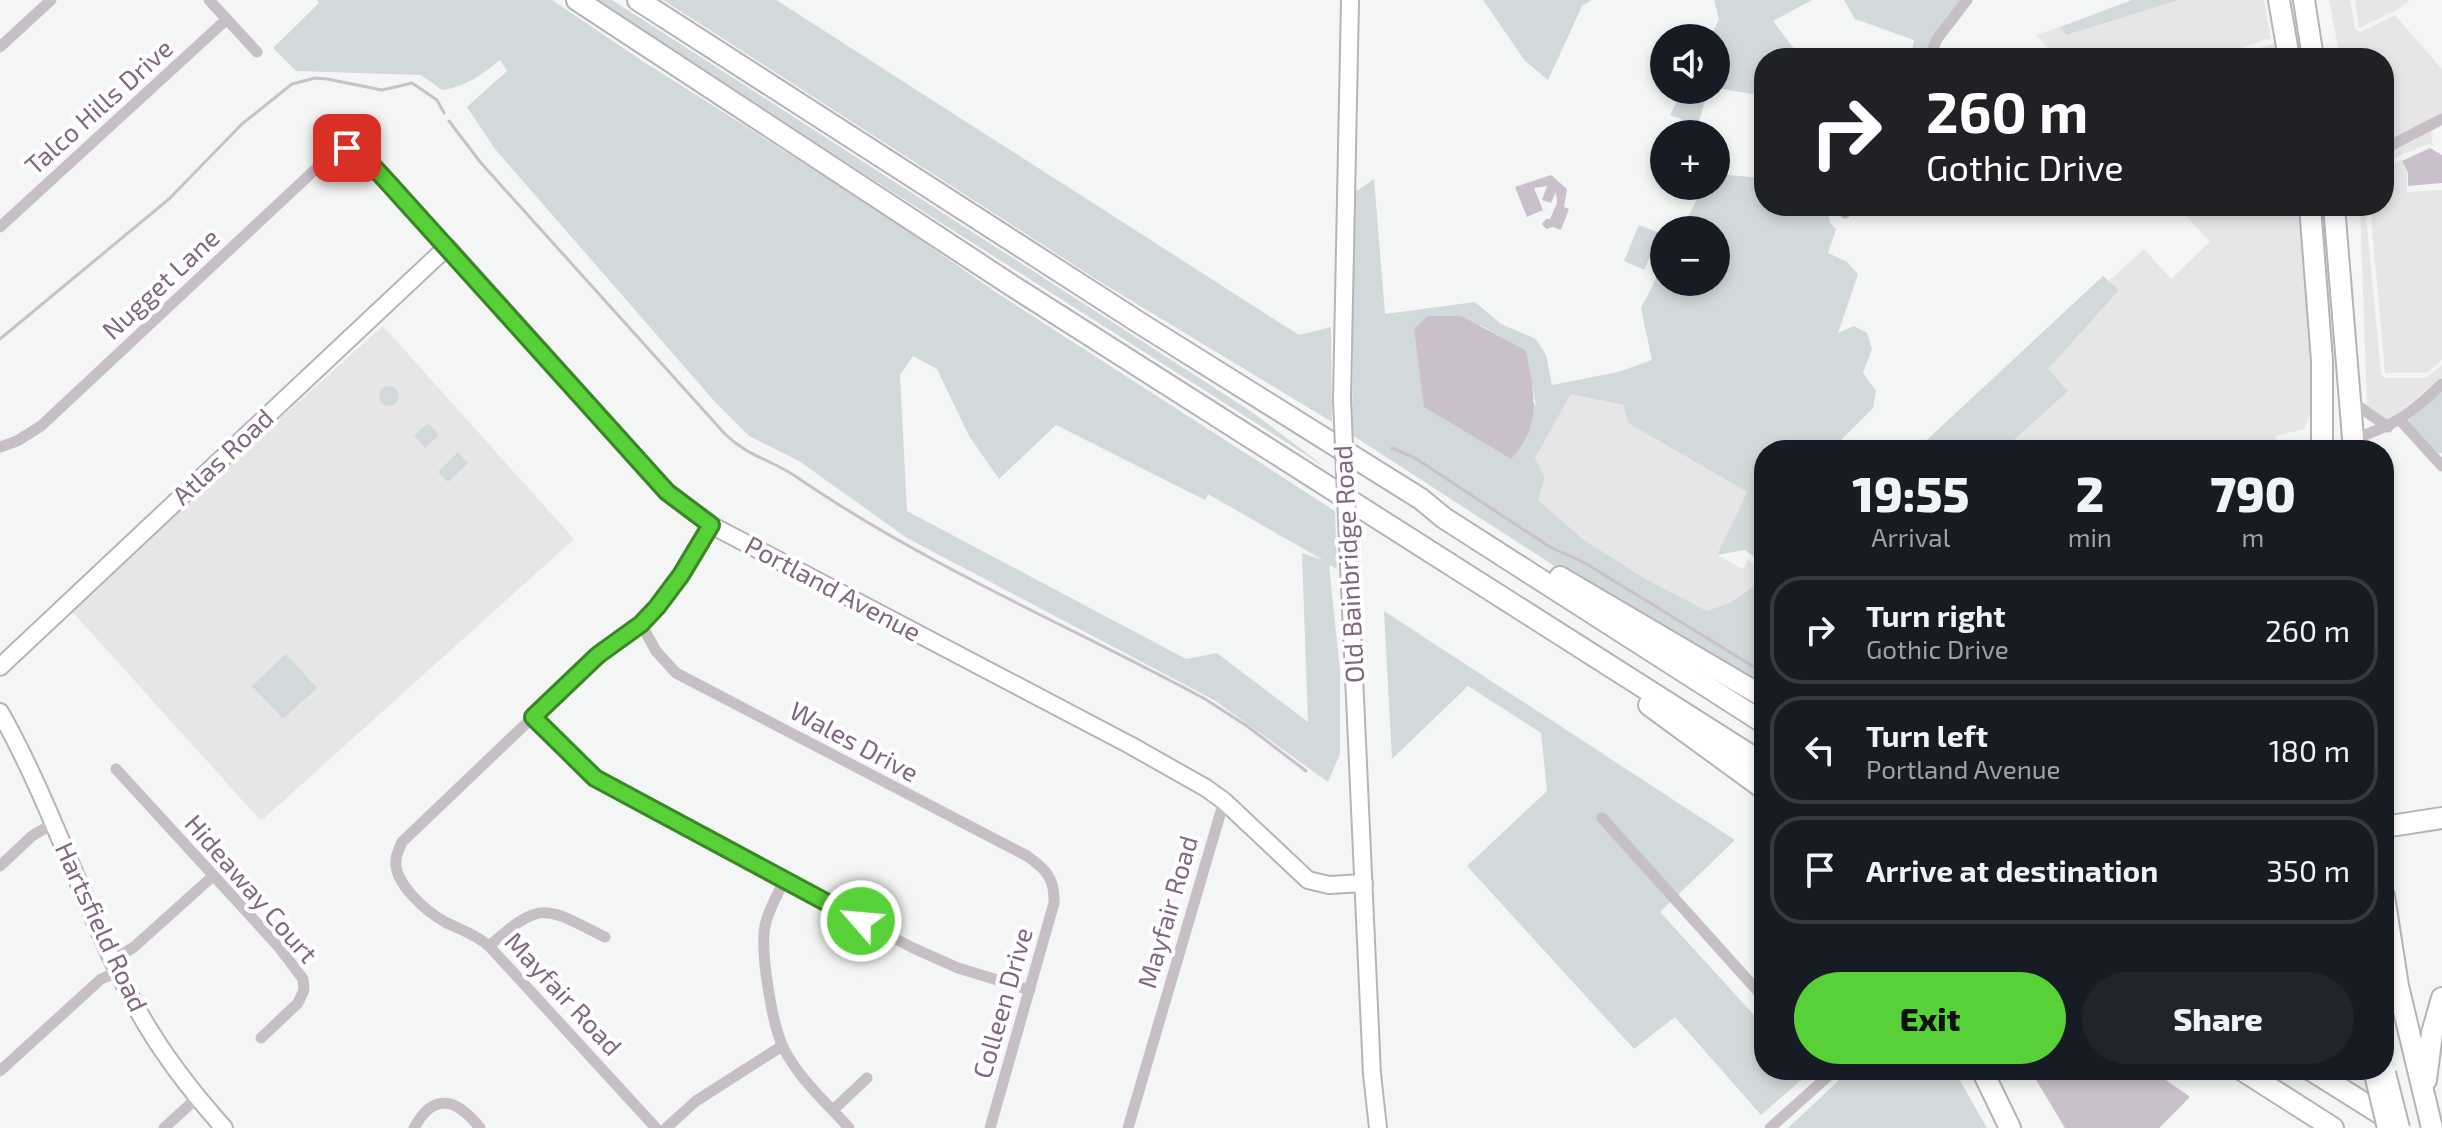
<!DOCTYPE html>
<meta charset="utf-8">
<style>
body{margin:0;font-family:"Exo 2",sans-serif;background:#20242c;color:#f1f3f6;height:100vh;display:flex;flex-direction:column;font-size:30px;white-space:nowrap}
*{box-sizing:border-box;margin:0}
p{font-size:26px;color:#9ea1a6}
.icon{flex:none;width:44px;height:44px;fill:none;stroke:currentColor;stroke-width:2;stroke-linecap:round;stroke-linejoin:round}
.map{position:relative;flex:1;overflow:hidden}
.panel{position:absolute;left:1754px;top:440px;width:640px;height:640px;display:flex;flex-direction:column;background:#171b24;border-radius:32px;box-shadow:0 4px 12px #0003}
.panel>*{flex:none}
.banner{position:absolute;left:1754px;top:48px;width:640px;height:168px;border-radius:32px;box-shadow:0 4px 12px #0003;background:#202124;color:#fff;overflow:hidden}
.buttons{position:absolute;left:1650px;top:24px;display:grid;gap:16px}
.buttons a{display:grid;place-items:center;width:80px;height:80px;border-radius:50%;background:#171b24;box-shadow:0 4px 12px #0003;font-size:40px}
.pin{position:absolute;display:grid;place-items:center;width:68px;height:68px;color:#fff;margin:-34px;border-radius:16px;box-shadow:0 4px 12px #0006}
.me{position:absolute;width:88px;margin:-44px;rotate:297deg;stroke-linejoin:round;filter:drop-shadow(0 0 6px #0008)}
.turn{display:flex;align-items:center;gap:28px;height:168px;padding:0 40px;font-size:36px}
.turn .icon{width:104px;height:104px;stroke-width:2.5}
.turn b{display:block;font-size:56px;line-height:68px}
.eta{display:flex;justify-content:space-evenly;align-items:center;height:136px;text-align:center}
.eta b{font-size:48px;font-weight:800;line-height:56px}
.cta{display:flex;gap:16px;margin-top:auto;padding:16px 40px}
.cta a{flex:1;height:92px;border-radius:48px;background:#58d038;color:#111;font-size:32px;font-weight:800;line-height:92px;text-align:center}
.cta a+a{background:#20242c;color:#f1f3f6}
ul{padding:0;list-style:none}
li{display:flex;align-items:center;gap:24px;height:108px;margin:0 16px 12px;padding:0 24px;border:4px solid #363941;border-radius:32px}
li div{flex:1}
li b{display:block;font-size:30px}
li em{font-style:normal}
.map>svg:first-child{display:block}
.built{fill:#e6e6e6}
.green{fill:#d2d9da;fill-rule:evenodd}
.water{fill:#cac0cc}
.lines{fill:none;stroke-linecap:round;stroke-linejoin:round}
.stream{stroke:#cac0cc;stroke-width:3}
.secondary-casing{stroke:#bab2ba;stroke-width:20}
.highway-casing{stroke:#b8b2b8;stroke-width:24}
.street{stroke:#c6bfc6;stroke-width:11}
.secondary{stroke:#fff;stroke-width:16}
.highway{stroke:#fff;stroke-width:20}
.secondary-bridge-casing{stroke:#bab2ba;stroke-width:20;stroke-linecap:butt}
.primary-bridge-casing{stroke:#b8b1b8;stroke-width:20;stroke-linecap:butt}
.highway-bridge-casing{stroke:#b8b2b8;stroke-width:24;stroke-linecap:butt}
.secondary-bridge{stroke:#fff;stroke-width:16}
.primary-bridge{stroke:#fff;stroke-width:16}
.highway-bridge{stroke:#fff;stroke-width:20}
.route-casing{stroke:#398724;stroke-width:20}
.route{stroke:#58d038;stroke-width:14}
.labels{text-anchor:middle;stroke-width:8;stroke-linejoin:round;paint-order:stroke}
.street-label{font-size:26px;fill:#806880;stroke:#fff}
</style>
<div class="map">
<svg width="2442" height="1128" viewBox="0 0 2442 1128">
<rect width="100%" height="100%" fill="#f3f6f4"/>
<g class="built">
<path d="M2179,0H2264L2271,40L2266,39L2216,58H2057L2036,35L2060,27L2068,35Z"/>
<path d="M2329,0H2350L2355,29L2361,32L2395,15L2442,69V113L2384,143V58H2340Z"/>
<path d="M2355,0H2410L2397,10L2359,28Z"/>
<path d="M2278,42L2280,58H2234Z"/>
<path d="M2433,130L2431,134L2433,145L2428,144L2399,156L2384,165V156Z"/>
<path d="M2402,159L2407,175V192L2442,190V360L2427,373H2385L2370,206H2384V170Z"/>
<path d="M2177,206H2299L2311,368V413L2304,429L2276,436L2272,450H2003L2067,391L2032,351L2144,249L2171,279L2210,242Z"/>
<path d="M2360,206H2365L2381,374L2385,378H2426L2442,365V377L2389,421L2367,407Z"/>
<path d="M383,326L574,539L261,821L69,608Z"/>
<path d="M1571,394L1624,405L1628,423L1747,492L1717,555L1743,569L1748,559L1764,575V579L1731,602L1707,611L1644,578L1583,540L1537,499L1545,478L1535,458Z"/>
</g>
<g class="green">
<path d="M317,0H552L644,62L876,209L997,293L1335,511L1337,569L1329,565L1340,671V754L1328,782L1214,700L907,538L799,461L749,436L715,402L495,149L467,107L507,71L500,60C481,75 467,86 442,90L421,75L296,71L273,48L319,3ZM913,356L937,369L969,436L999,479L1056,425L1205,500L1208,494L1323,560L1302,553L1308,722L1217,653L1186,659L907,511L900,375Z"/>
<path d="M598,0H612L1252,412L1325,467L784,123Z"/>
<path d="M663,0H776L1299,335L1331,327L1332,422L1099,281Z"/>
<path d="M1483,0H1592L1582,6L1548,80L1525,61Z"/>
<path d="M1714,0H1812L1773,21L1801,58H1764V96L1716,88V38H1710L1719,19Z"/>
<path d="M1844,0H1961L1924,58H1910L1914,40L1855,19Z"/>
<path d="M2132,0H2179L2067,35L2060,27Z"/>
<path d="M1683,90H1708L1698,125L1670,115Z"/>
<path d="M1716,174L1764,178V206H1827L1830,223L1836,229L1828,253L1847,262L1858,274L1838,333L1854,326L1867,333L1872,349L1863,373L1876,391L1873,408L1831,450H1764V564L1745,550L1717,555L1747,492L1628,423L1623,405L1571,394L1535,458L1545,478L1538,500L1584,540L1644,578L1707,611L1731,602L1764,579V690L1627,613L1352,435L1354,193L1374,179L1385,314L1475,302L1501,324L1536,339L1546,355L1552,385L1618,372L1652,360L1641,308L1664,263V282H1716V230H1681L1704,186H1716ZM1480,325L1526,350L1536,406Z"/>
<path d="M1639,225L1660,233L1644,270L1624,261Z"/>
<path d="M2103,276L2119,290L2048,369L2068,391L2003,450H1916Z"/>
<circle cx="389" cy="396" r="10"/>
<path d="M2442,391V453H2438L2408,421Z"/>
<path d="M428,423L439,435L425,448L414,435Z"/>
<path d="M458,452L468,463L448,482L438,472Z"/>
<path d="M1384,611L1735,840L1660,912L1764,1026V1070H1805L1808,1074L1761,1115L1675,1017L1634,1049L1467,866L1547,791L1541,733L1468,686L1392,759Z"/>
<path d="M286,654L317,688L283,719L252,686Z"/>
<path d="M1850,1070H1954L1987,1128H1788Z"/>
</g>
<g class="water">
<path d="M2430,148L2442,155V183L2408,186V173L2402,161Z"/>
<path d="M1551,175L1567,189L1564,207L1569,209L1561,230L1553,227L1546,229L1542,224L1546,219H1550L1557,203L1556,192L1551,203L1542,200L1547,186L1534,188L1543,210L1527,217L1515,187Z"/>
<path d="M1428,316H1461L1526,350C1534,391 1543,425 1511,459L1424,407L1414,329Z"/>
<path d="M2030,1070H2151L2189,1096V1098L2159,1128H2065Z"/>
</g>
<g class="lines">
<g class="stream">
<path d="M449,121L481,163L725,434C748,457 773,460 798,478C925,565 1070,626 1205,699L1247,726L1306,771"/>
<path d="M0,339L169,199L242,124L292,84L315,78L327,79L382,90L412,83L437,100L444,113"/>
<path d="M1392,448L1415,458L1550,547L1585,563L1764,673"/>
</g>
<defs>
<g id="secondary">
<path d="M1342,399L1350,0"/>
<path d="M1348,543L1372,1074L1378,1128"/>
<path d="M0,667L447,247L667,492L711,525L1130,745L1206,788L1224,801L1308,880L1329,885L1364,883"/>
<path d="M0,712C53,806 84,910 135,1005C159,1050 190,1090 224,1128"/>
</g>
<g id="highway">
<path d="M577,0L1011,285L1764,764"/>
<path d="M638,0L1146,327L1421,499L1444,518L1764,723"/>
<path d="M2279,0L2289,58"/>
<path d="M2304,0L2313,58"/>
<path d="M2310,206L2322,361V450"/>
<path d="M2334,206L2354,450"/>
<path d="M1560,577L1764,697"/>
<path d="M1649,705L1764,789"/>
<path d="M2384,827L2442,818"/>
<path d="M2384,896L2398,986L2432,1128"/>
<path d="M1982,1070L2010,1128"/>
<path d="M2242,1070L2333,1128"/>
<path d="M2311,1070L2397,1124"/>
<path d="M2426,1080L2432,1033L2442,998"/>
</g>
</defs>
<use href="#secondary" class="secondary-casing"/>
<use href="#highway" class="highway-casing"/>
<g class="street">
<path d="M209,0L257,52"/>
<path d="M0,47L51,0"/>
<path d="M1929,58L1937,39L1967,0"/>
<path d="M2384,149L2442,119"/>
<path d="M1845,213L1846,206"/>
<path d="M0,227L227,19"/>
<path d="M2351,401L2388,427"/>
<path d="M2400,420L2442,466"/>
<path d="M2353,439C2396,425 2409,415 2442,384"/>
<path d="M0,447L17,441L41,426L335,151L347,148L364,157L447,247"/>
<path d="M641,624L656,651L676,673L1027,856C1046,869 1055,879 1054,903L990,1128"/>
<path d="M533,717L595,778L623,794L913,948L958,968L1030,990"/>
<path d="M116,769L278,946L303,979L304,990L298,1003L261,1038"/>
<path d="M1602,818L1764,998"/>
<path d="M0,866L32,836L54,823"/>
<path d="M784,881C777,896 768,910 765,926C760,951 772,1024 783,1047C798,1078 827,1103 849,1128"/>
<path d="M489,946C543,899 544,907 605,937"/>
<path d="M113,960L134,947L213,876"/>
<path d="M0,1071L101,979L118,972"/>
<path d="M833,1110L867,1078"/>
<path d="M164,1128L197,1098"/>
<path d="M414,1128C434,1091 457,1099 480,1128"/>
<path d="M656,1128L489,946C475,934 461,930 445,922C427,912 393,883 396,860C396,854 400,848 402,842L598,655L641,624L681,575L711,525"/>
<path d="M666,1128L696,1101L782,1046"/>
<path d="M1128,1128L1224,801"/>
<path d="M1770,1128L1835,1070"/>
</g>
<use href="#secondary" class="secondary"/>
<use href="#highway" class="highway"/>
<defs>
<path id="secondary-bridge" d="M1342,399L1348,543"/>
<path id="primary-bridge" d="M2387,1073L2401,1128"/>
<path id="highway-bridge" d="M2374,1070L2388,1128"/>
</defs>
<use href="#secondary-bridge" class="secondary-bridge-casing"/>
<use href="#primary-bridge" class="primary-bridge-casing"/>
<use href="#highway-bridge" class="highway-bridge-casing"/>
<use href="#secondary-bridge" class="secondary-bridge"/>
<use href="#primary-bridge" class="primary-bridge"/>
<use href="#highway-bridge" class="highway-bridge"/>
</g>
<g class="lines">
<defs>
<path id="route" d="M347,148L364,157L383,177L667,492L711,525L681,575L657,607L641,624L598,655L533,717L595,778L861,921"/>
</defs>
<use href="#route" class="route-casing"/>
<use href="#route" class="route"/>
</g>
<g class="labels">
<g class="street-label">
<text transform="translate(99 107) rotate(-42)" y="9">Talco Hills Drive</text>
<text transform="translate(161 284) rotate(-43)" y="9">Nugget Lane</text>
<text transform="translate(223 457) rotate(-43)" y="9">Atlas Road</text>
<text transform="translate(1349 564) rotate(-93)" y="9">Old Bainbridge Road</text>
<text transform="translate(833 589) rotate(28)" y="9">Portland Avenue</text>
<text transform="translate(854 742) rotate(28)" y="9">Wales Drive</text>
<text transform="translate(251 889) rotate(49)" y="9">Hideaway Court</text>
<text transform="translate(1168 912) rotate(-74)" y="9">Mayfair Road</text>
<text transform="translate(101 927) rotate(65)" y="9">Hartsfield Road</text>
<text transform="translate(563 994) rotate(47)" y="9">Mayfair Road</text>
<text transform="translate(1003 1003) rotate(-74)" y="9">Colleen Drive</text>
</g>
</g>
</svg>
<div class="buttons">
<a><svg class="icon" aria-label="sound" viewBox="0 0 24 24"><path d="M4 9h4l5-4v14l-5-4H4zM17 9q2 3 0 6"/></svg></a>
<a>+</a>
<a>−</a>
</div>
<div class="pin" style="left:347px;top:148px;background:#d93025"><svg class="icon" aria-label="arrive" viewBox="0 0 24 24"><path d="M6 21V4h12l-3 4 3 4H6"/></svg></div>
<svg class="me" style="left:861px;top:921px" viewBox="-20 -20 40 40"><circle r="17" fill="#58d038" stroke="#fff" stroke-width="3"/><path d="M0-11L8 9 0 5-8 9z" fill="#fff"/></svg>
<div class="banner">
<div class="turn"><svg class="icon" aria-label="right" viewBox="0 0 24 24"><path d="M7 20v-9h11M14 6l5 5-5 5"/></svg><div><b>260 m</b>Gothic Drive</div></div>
</div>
<section class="panel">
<div class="eta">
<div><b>19:55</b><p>Arrival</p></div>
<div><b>2</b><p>min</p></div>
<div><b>790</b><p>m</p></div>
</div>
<ul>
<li><svg class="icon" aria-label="right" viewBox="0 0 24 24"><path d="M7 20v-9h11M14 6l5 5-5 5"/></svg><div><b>Turn right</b><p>Gothic Drive</p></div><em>260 m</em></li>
<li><svg class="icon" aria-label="left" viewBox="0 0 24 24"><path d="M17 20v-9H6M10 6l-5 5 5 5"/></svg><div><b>Turn left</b><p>Portland Avenue</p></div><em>180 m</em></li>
<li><svg class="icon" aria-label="arrive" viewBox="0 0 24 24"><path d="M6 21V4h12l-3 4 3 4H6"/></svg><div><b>Arrive at destination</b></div><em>350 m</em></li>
</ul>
<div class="cta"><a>Exit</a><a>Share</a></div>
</section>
</div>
